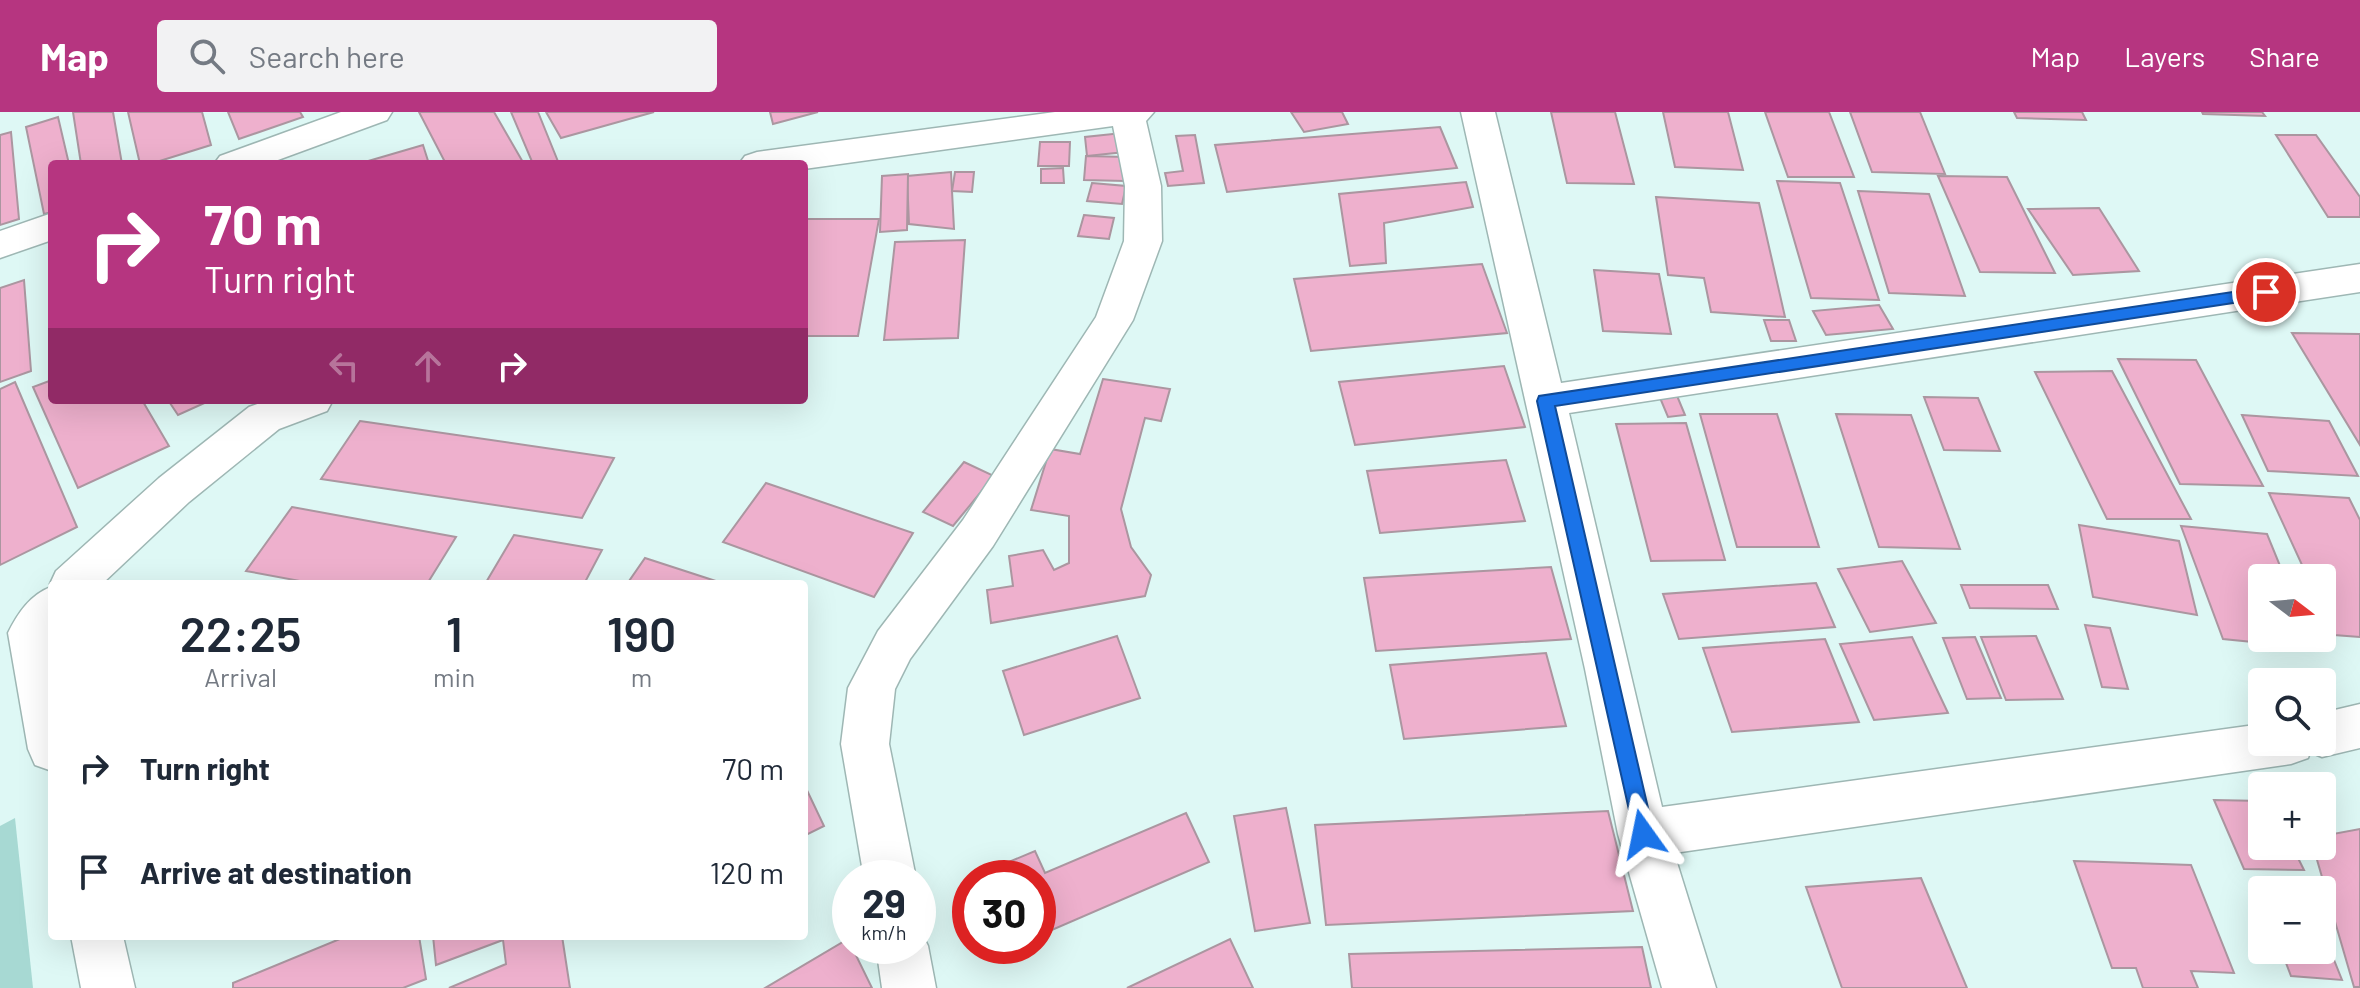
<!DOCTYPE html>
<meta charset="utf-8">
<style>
body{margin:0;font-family:Barlow,sans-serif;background:#f2f2f3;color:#1f2937;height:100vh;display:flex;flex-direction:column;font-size:30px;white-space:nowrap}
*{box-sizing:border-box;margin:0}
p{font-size:26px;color:#747a83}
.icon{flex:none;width:44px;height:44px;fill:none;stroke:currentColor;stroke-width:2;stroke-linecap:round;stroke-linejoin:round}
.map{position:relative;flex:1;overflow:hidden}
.panel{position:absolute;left:48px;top:468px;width:760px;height:360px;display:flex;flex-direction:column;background:#fff;border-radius:8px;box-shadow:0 8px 32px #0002}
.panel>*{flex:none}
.hud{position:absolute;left:48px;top:48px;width:760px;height:244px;border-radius:8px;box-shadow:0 8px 32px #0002;background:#b63580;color:#fff;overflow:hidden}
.needle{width:52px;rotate:106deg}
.tools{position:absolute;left:2248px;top:452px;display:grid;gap:16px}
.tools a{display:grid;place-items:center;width:88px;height:88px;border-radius:8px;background:#fff;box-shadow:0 8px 32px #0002;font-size:40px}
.speed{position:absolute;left:832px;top:748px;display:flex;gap:16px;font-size:40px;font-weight:700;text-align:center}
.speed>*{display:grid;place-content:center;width:104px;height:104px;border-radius:50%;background:#fff;box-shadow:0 8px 32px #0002;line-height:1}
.speed small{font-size:20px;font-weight:400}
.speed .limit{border:12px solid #d22;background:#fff;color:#111}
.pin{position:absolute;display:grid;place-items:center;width:68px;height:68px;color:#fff;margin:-34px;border:4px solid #fff;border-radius:50%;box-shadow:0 2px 8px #0007}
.me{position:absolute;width:88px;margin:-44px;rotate:348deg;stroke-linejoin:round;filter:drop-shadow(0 0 6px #0008)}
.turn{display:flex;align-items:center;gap:28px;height:168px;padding:0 24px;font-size:36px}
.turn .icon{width:104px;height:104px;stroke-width:2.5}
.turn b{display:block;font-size:56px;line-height:68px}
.lanes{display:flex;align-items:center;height:76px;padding:0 24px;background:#0003;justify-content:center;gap:40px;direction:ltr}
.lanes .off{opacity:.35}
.eta{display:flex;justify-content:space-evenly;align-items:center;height:136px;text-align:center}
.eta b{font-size:48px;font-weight:600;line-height:56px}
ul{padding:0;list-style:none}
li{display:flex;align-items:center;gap:24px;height:104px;padding:0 24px}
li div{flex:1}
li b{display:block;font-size:30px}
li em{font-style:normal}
header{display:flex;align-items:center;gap:48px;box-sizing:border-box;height:112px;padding:0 40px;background:#b63580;color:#fff}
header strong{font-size:38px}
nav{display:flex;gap:44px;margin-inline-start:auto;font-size:28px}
.search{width:560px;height:72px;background:#f2f2f3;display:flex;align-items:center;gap:20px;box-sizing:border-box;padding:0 28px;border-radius:8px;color:#747a83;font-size:30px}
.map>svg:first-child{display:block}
.green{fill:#a7d9d3}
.building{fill:#eeb0cd;stroke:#ab96a0;stroke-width:2}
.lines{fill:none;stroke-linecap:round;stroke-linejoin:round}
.street-casing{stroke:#9eb7b4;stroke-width:3}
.street{fill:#fff;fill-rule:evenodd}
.route{fill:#1a73e8;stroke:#114b97;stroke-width:2}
</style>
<header>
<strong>Map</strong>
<div class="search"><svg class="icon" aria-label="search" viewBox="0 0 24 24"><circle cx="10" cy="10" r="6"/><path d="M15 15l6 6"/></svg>Search here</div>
<nav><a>Map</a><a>Layers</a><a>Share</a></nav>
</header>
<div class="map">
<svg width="2360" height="876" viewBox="0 0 2360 876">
<rect width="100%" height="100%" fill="#def8f5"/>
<path class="green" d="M15,706L33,876H0V714Z"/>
<g class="building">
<path d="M73,0H113L122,52H81Z"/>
<path d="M128,0H202L211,33L150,52H140Z"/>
<path d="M228,0H300L303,5L239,27Z"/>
<path d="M419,0H494L524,52H446Z"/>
<path d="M511,0H538L559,52H533Z"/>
<path d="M546,0H654L561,26Z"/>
<path d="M770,0H818L773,12Z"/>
<path d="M1291,0H1342L1348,12L1304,20Z"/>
<path d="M1551,0H1615L1634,72L1567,71Z"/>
<path d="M1663,0H1728L1743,58L1675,55Z"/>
<path d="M1765,0H1829L1854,65H1788Z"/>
<path d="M1850,0H1920L1945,62L1872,60Z"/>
<path d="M2014,0H2082L2086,8L2017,6Z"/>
<path d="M2202,0H2262L2265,4L2203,2Z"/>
<path d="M58,5L69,52H52V100L44,102L26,15Z"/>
<path d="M1440,15L1457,56L1227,80L1215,33Z"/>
<path d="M11,20L19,107L0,113V23Z"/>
<path d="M1122,21L1125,40L1087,44L1085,25Z"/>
<path d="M1195,23L1204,71L1168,74L1165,61L1183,59L1176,24Z"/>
<path d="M2276,23H2316L2360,85V105H2328Z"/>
<path d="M1040,30H1070L1069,54H1038Z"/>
<path d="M423,33L429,52H358Z"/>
<path d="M1086,44L1127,45L1125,69L1084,68Z"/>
<path d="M1063,56L1064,71H1041V57Z"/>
<path d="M951,60L954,117L909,112L907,64Z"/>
<path d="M955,60H974L972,80L952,79Z"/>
<path d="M908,62L907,118L880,120L882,64Z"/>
<path d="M1938,64L2007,65L2055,161L1980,160Z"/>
<path d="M1777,69L1840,71L1879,188L1811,186Z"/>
<path d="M1466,70L1473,95L1384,111L1386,151L1350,154L1339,82Z"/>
<path d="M1092,71L1126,74L1122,92L1087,89Z"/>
<path d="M1858,79L1929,82L1965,184L1889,181Z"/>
<path d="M1656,85L1759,91L1785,205L1711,200L1704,166L1668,163Z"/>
<path d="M2099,96L2139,159L2073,163L2028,97Z"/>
<path d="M1084,103L1114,106L1109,127L1078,124Z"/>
<path d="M804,107H879L858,224H804Z"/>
<path d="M965,128L958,226L884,228L895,130Z"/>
<path d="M1482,152L1507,221L1311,239L1294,167Z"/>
<path d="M1594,158L1659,162L1671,222L1603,219Z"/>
<path d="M24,168L31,259L0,270V176Z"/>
<path d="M1879,193L1893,217L1826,223L1813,199Z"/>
<path d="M1764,208H1789L1796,229H1771Z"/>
<path d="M2292,221L2360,222V333Z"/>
<path d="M2118,247L2196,248L2263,374L2180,372Z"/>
<path d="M1504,254L1525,315L1355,333L1339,270Z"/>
<path d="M2112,259L2191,407H2107L2035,260Z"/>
<path d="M1103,267L1170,277L1161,309L1145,306L1121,397L1131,435L1151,463L1145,484L991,511L987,478L1013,474L1009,444L1043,438L1054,458L1069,451V404L1031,398L1050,337L1080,342Z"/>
<path d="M52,268V288H142L169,334L78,376L33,275Z"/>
<path d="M15,270L77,415L0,453V277Z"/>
<path d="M1675,279L1685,303L1668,305L1658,281Z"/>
<path d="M1924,285L1978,286L2000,339L1944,338Z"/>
<path d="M168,288H211L178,303Z"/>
<path d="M1700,302H1777L1819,435H1737Z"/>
<path d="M1836,302L1911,303L1960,437L1879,435Z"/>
<path d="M2242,303L2329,309L2358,364L2268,359Z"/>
<path d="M360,309L614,346L582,406L321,367Z"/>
<path d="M1686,311L1725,448L1651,449L1616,312Z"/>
<path d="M1506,348L1525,409L1380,421L1367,359Z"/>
<path d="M964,350L994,364L953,414L923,400Z"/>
<path d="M766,371L913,421L874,485L723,430Z"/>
<path d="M2269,381L2349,386L2360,408V525L2334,523L2322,496V466H2308Z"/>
<path d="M292,395L456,425L427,472H316L246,459Z"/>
<path d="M2079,413L2179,429L2197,503L2093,485Z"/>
<path d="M2181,414L2267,422L2285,466H2262V526H2310L2314,536L2223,527Z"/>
<path d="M514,423L602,438L584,472H485Z"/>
<path d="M645,446L725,472H627Z"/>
<path d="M1902,449L1936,511L1870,520L1838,457Z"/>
<path d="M1551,455L1571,527L1376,539L1364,466Z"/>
<path d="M1816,471L1835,515L1679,527L1663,482Z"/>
<path d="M1961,473H2048L2058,497L1970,496Z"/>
<path d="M2085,513L2110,516L2128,577L2102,575Z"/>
<path d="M1117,524L1140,586L1024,623L1003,559Z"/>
<path d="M2036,524L2063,587L2006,588L1981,525Z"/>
<path d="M1912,525L1948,601L1874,608L1840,532Z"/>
<path d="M1975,525L2001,586L1967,587L1943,526Z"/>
<path d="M1825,527L1859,610L1732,620L1703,536Z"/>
<path d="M1546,541L1566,614L1404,627L1390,553Z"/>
<path d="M804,672L824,714L804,724Z"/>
<path d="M2214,688L2262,689V734H2292L2304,758L2244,757Z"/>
<path d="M1286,696L1310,811L1255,819L1234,704Z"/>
<path d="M1608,699L1633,799L1326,813L1315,713Z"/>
<path d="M1186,701L1209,750L1038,824V766H994L990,758L1035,739L1045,761Z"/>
<path d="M2360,717V875H2354L2313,734H2322V724Z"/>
<path d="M2074,749L2191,753L2234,861L2191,859L2198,876H2143L2136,856H2112Z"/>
<path d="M1921,766L1967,876H1842L1806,775Z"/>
<path d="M2256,769L2305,774L2307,778H2262V785Z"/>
<path d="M2322,818L2342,868L2291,864L2281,838H2322Z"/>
<path d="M347,824H419L426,867L403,876H233V871Z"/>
<path d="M433,824H562L570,876H449L506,852L503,828L436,853Z"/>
<path d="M848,827L872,876H765Z"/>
<path d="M1230,827L1253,876H1127Z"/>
<path d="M1642,835L1651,876H1352L1349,842Z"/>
</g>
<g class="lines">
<defs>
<g id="street">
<path d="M341,0H392L387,8L267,52H214L220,44Z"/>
<path d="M1055,0H1154L1146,9L1161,74L1162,129L1133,208L993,434L910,547L895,577L889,632L916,766H864L841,632L848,576L878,519L963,408L1096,205L1124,129L1125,74L1113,14L804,57V52H739L745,44L757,40Z"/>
<path d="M1461,0H1495L1561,271L2360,152V180L1569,301L1662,695L2262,612V630H2322V601L2360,592V636L2322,645L2310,640L2308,646L2291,652L1674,741L1716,876H1662L1618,722L1585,557Z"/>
<path d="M52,101V128L0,146V119Z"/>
<path d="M268,288H333L327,299L279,317L189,390L102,472H52V659L35,653L28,637L8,521C18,501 30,483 51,475L50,472L56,459L159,366L249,295Z"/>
<path d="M918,814L928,834L936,876H882L876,834H918Z"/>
<path d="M71,824H123L135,876H81Z"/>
</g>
</defs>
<use href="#street" class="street-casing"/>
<use href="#street" class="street"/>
</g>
<path class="route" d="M2266,175L2274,180L2266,186L1555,294L1654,722L1651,729L1643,732L1636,729L1537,289L1539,284Z"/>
</svg>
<div class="tools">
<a><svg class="needle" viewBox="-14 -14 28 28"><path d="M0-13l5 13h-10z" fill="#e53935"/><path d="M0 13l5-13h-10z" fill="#747a83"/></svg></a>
<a><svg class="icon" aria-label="search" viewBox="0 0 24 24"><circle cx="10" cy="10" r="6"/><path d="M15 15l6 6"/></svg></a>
<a>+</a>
<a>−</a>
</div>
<div class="speed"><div>29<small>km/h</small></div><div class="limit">30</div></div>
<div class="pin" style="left:2266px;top:180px;background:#d93025"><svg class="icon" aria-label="arrive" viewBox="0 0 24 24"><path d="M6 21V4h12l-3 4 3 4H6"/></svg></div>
<svg class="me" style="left:1643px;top:722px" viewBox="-20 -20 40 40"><path d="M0-17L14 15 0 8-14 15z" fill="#1a73e8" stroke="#fff" stroke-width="4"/></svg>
<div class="hud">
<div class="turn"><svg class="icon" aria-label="right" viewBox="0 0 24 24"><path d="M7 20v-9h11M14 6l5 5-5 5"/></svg><div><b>70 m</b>Turn right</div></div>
<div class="lanes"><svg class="icon off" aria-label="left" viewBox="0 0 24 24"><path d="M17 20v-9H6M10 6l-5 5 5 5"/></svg><svg class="icon off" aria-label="ahead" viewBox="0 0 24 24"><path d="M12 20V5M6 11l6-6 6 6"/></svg><svg class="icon" aria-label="right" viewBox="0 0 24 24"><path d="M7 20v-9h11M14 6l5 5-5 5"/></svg></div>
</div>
<section class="panel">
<div class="eta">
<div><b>22:25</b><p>Arrival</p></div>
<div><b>1</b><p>min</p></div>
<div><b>190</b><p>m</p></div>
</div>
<ul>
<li><svg class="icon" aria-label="right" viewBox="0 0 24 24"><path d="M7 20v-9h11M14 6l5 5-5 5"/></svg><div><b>Turn right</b></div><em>70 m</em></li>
<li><svg class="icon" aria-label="arrive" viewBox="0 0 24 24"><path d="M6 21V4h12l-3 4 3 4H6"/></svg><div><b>Arrive at destination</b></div><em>120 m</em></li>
</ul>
</section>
</div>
